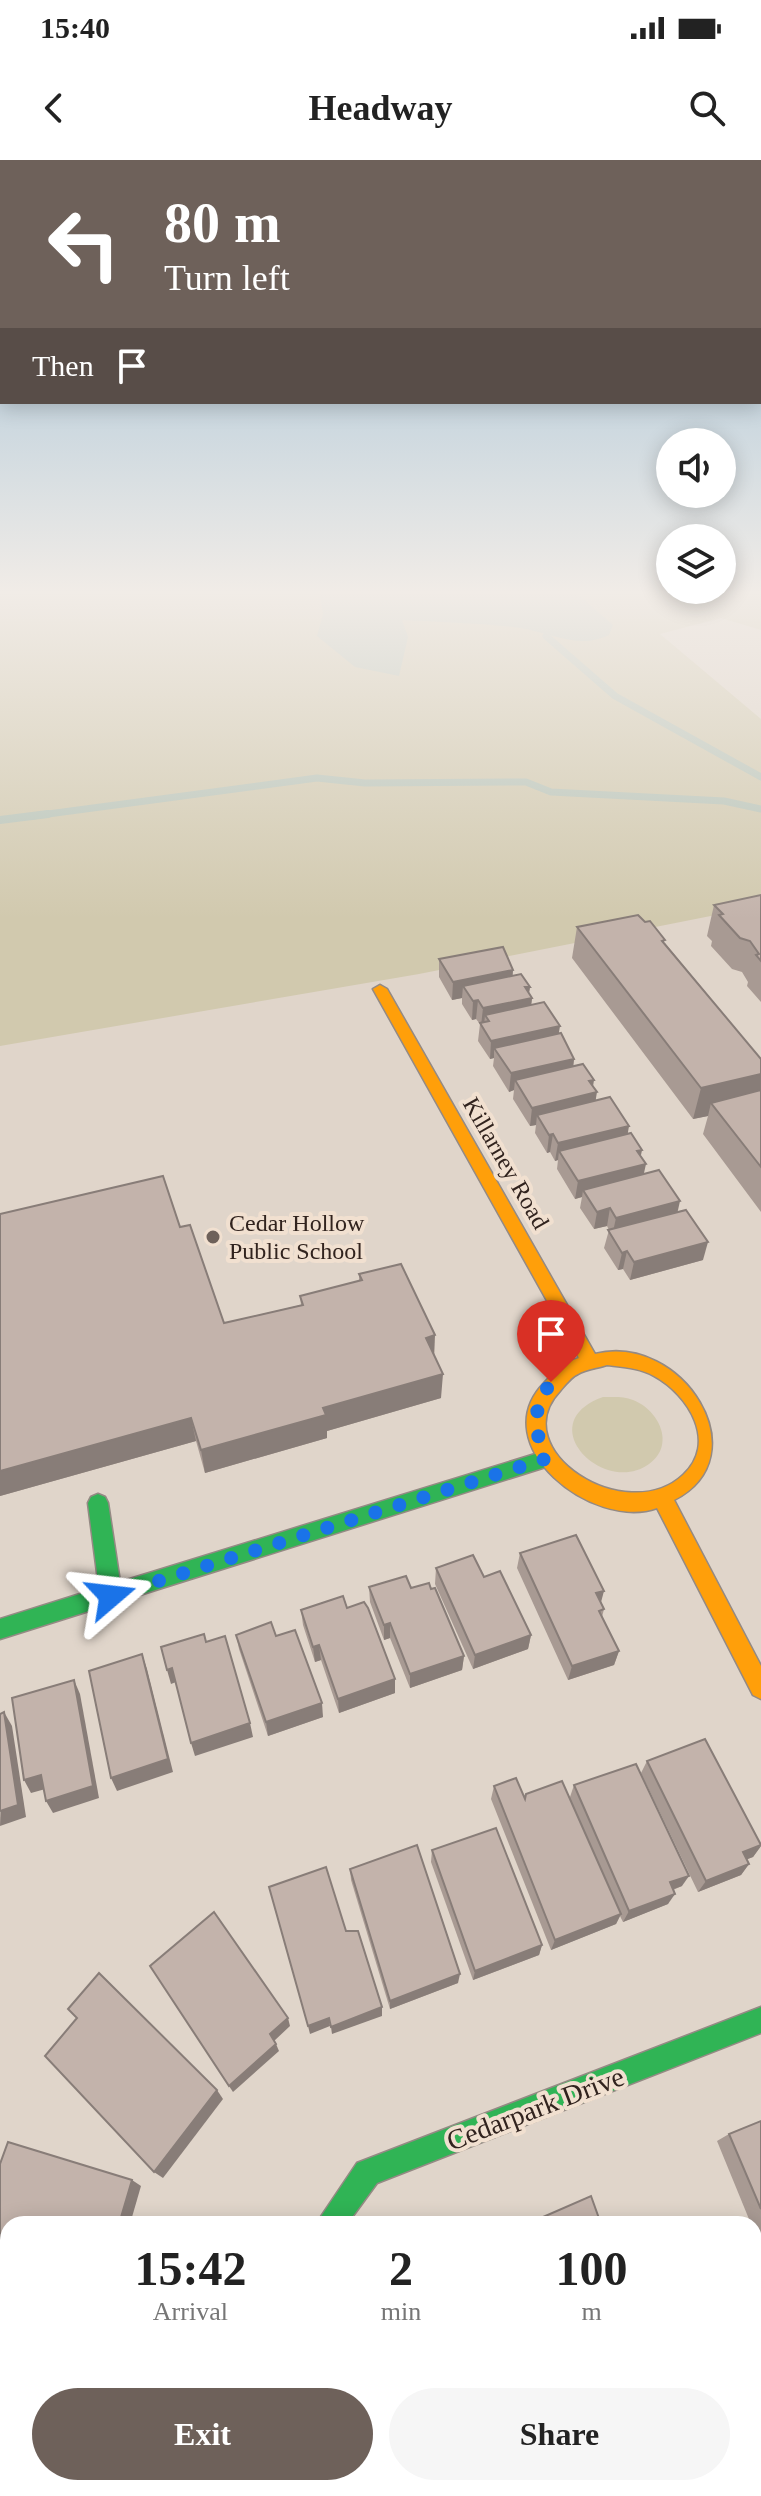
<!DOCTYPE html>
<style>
body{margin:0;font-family:Georgia,serif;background:#f6f6f6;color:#222;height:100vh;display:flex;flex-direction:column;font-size:30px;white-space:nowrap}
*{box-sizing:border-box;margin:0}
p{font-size:26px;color:#767676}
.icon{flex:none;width:44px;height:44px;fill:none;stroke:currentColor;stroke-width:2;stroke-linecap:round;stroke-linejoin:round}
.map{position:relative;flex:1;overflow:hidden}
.drawer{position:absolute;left:0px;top:2056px;width:762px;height:280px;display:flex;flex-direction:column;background:#fff;border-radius:24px 24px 0 0;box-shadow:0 4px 20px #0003}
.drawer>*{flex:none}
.top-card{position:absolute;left:0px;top:0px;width:762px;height:244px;box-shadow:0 4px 20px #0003;background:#6e615a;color:#fff;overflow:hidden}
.fabs{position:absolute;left:656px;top:268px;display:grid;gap:16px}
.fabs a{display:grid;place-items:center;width:80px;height:80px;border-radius:50%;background:#fff;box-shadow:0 4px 20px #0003;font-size:40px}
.pin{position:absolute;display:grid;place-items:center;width:68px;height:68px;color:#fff;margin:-82px -34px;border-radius:50% 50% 50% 0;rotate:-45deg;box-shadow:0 0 8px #0007}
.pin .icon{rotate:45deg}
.me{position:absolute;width:88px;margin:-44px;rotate:73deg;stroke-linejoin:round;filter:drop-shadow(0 0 6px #0008)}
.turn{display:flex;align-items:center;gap:28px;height:168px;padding:0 32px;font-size:36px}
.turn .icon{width:104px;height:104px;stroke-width:2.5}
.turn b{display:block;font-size:56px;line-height:68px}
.then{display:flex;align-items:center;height:76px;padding:0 32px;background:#0003;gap:16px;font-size:30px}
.eta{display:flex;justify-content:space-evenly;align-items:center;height:136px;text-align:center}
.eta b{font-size:48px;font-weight:800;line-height:56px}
.cta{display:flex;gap:16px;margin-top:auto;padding:16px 32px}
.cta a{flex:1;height:92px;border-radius:48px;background:#6e615a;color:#fff;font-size:32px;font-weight:800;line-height:92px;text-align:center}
.cta a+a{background:#f6f6f6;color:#222}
.status{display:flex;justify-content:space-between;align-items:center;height:56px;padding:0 40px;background:#fff;direction:ltr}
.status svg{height:22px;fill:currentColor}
header{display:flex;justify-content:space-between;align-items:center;height:104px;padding:0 32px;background:#fff;font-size:36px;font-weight:800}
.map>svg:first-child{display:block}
.green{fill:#d1c9ae}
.water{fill:#b6c3b7}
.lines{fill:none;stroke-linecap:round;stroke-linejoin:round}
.stream-far1{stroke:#b6c3b7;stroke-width:7}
.stream{stroke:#b6c3b7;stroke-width:8}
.street-casing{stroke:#a59b94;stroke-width:3}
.fast-casing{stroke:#948a84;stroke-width:3}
.slow-casing{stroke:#948a84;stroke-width:3}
.street{fill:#e8e2db;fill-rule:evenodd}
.fast{fill:#30b455;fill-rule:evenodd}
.slow{fill:#ff9f0a;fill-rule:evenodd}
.wall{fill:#a89a93}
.shaded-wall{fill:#887d78}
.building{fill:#c3b3ab;stroke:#887d78;stroke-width:2}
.route{stroke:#1a73e8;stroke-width:14;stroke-dasharray:0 25.2}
.poi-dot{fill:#6e615a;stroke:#f1e0d0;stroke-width:3}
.labels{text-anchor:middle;stroke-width:8;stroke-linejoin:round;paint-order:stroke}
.street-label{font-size:24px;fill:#31231e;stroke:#f1e0d0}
.poi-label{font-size:24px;fill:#31231e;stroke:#f1e0d0;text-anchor:start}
.near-street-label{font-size:28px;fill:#31231e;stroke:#f1e0d0}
</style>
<div class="status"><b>15:40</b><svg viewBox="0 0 49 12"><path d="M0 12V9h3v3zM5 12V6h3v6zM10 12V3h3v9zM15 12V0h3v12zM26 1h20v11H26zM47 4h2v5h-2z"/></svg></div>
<header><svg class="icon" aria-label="back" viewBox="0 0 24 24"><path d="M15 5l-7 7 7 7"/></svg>Headway<svg class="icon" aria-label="search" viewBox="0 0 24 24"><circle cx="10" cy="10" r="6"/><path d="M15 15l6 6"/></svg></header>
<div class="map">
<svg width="761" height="2336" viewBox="0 0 761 2336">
<rect width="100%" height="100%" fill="#e0d5ca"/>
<g class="green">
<path d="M0,432H761V470L721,458L660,474L761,559V746L419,814L0,886Z"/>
<path d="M603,1237C613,1237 624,1236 633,1240C659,1250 676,1285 649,1304C604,1337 530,1263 603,1237Z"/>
</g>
<path class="water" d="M319,432H575L613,465L609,475C577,491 545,470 513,467C476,463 439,462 402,460L408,477L399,516L355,507L317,476L323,454Z"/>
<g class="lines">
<g class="stream-far1">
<path d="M546,476L615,536L761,617"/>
<path d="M33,656L317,618L365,623L526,622L551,632L724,641L761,649"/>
</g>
<path class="stream" d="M0,660L48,654"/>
<defs>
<path id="street" d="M294,2328H368L370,2336H296Z"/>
<g id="fast">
<path d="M545,1291L552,1293L555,1299L552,1305L0,1479V1459L99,1428L88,1343L91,1337L98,1334L105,1337L108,1343L120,1422Z"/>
<path d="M761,1847V1873L377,2023L347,2064H316L357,2003Z"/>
</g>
<path id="slow" d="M380,825L387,829L595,1194C682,1172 761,1296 674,1340L761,1506V1539L753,1535L657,1348C593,1371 484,1285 544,1223C555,1211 563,1203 579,1198L373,829ZM607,1205C623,1207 640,1208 654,1216C689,1235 718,1283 683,1315C626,1368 504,1290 560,1231C565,1225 571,1217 578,1214C586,1209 598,1208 607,1205Z"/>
</defs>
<use href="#street" class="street-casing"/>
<use href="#fast" class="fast-casing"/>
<use href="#slow" class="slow-casing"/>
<use href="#street" class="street"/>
<use href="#fast" class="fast"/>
<use href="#slow" class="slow"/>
</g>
<g class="wall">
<path d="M761,735V842L747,826L748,822L742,812L732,809L711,786L712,781L707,776L714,745Z"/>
<path d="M577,767L665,783L761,899V1052L703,974L708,956L693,959L572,798Z"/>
<path d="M439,799L513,816L530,827L529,833L532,838L531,845L559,873L574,899L573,907L593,927L596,941L628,974L641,996L644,1014L677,1052L703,1100L630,1120L623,1109L618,1110L604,1088L609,1070L607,1066L594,1069L580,1048L582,1037L575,1039L557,1009L558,1000L555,1001L550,992L547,993L535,973L536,965L530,966L513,939L514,930L509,932L493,906L494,898L490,899L478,881L480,864L476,859L472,860L462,844V838L452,840L439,817Z"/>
<path d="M0,1054L180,1067L224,1163L301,1145L300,1136L359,1121V1114L434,1195L441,1238L327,1271V1278L205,1313L196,1281L0,1336Z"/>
<path d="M520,1393L601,1442L604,1449L602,1457L619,1491L614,1505L568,1520L517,1408Z"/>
<path d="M436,1408L484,1417L531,1475L528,1489L473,1509L435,1424Z"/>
<path d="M369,1427L431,1429L464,1496L462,1510L410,1528L390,1478L384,1480L370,1442Z"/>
<path d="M347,1448L395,1519V1533L339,1553L321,1500L315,1502L303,1465L301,1450Z"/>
<path d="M236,1475L276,1476L323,1557L268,1576L239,1489Z"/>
<path d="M647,1601L761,1686L753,1697L747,1699L749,1704L741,1715L698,1732L641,1613Z"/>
<path d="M574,1625L682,1726L673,1730L668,1744L623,1762L620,1756L616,1764L551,1790L491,1639L494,1626L525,1639L570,1637Z"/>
<path d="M432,1690L542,1785L539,1795L473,1820L431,1702Z"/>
<path d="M350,1709L458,1823L390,1849L351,1720Z"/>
<path d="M761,1961V2087L754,2071V2064H751L717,1981L729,1974Z"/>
<path d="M507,2328H705L708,2336H507L509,2335Z"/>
</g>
<g class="shaded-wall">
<path d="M513,810L512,828L463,826L462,838L452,840L453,822Z"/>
<path d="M525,827H530L528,838H532L530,856L489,861L485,855L484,866H481L483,848Z"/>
<path d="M478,840L476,859L472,860L473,841Z"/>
<path d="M560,866L557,884L494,888V898L490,899L491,881Z"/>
<path d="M574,899L572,917L515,920L514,930L509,932L511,913Z"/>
<path d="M761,914V943H711L708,956L693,959L701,928Z"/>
<path d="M594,920L592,933L597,932L594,950L537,955L536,965L530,966L532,948L589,921Z"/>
<path d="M629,966L626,984L559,991L558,1000L555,1001L558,983Z"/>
<path d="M553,974L550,992L547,993L549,975Z"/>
<path d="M642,990L639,1005L646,1004L642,1022L583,1030L582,1037L575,1039L578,1021L637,991Z"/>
<path d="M680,1041L676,1059L612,1076L616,1058Z"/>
<path d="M610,1048L607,1066L594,1069L597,1052Z"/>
<path d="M708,1082L703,1100L630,1120L634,1102Z"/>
<path d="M627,1091L623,1109L618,1110L622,1093Z"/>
<path d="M435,1175L434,1200L426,1178Z"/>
<path d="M443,1214L441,1238L327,1271V1278L205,1313L201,1290L323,1248Z"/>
<path d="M191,1258L196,1281L0,1336V1311Z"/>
<path d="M604,1431L600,1446L596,1433Z"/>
<path d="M390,1463V1478L384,1480V1465Z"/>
<path d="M531,1475L528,1489L473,1509L475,1495Z"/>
<path d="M319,1485L321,1500L315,1502L313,1487Z"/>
<path d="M619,1491L614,1505L568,1520L572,1506Z"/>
<path d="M142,1494L147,1509L173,1612L117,1631L111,1618Z"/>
<path d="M464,1496L462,1510L410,1528V1514Z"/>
<path d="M172,1508L176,1522L171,1524L167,1510Z"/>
<path d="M395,1519V1533L339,1553L338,1539Z"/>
<path d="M74,1520L80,1534L99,1638L53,1653L46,1641Z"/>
<path d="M322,1543L323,1557L268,1576L266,1562Z"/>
<path d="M4,1552L12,1566L26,1657L0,1666Z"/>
<path d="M250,1563L253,1577L195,1596L191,1583Z"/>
<path d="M41,1615L49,1628L31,1633L24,1620Z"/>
<path d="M761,1686L753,1697L735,1704L743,1692Z"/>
<path d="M749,1704L741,1715L698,1732L706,1721Z"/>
<path d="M689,1716L682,1726L663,1733L670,1722Z"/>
<path d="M675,1734L668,1744L623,1762L629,1751Z"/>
<path d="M621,1754L616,1764L551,1790L555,1780Z"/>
<path d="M542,1785L539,1795L473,1820L475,1811Z"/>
<path d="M460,1814L458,1823L390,1849V1841Z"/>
<path d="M382,1847V1856L332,1874L331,1867Z"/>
<path d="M288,1858L290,1866L273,1882L270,1874Z"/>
<path d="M329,1858L330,1866L310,1874L308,1866Z"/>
<path d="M276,1884L279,1891L233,1932L229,1926Z"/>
<path d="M217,1930L223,1939L163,2018L154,2012Z"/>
<path d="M132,2020L141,2026L130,2064H119Z"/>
<path d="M168,2328H175L177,2336H170Z"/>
</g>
<g class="building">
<path d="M761,735V801L756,795L759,794L750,781L740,778L719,755L723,754L714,745Z"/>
<path d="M638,755L645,762L650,761L665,780L662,781L761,899V914L701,928L577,767Z"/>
<path d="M503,787L513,810L453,822L439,799Z"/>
<path d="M521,814L530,827H525L532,838L483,848L478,840L473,841L463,826Z"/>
<path d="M544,842L560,866L491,881L480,863L489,861L485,855Z"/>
<path d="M561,873L574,899L511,913L494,888Z"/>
<path d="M583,904L594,920L589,921L597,932L532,948L515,920Z"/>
<path d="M761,930V1007L711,943Z"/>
<path d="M610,937L629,966L558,983L553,974L549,975L537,955Z"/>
<path d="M631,973L642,990L637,991L646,1004L578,1021L559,991Z"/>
<path d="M659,1010L680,1041L616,1058L610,1048L597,1052L583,1030Z"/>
<path d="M163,1016L180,1067L190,1065L224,1163L303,1145L300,1136L362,1120L359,1114L401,1104L435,1175L426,1178L443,1214L323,1248L326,1255L201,1290L191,1258L0,1311V1054Z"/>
<path d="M686,1050L708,1082L634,1102L627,1091L622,1093L608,1070Z"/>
<path d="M576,1375L604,1431L596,1433L604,1449L599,1451L619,1491L572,1506L520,1393Z"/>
<path d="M473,1395L484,1417L500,1411L531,1475L475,1495L436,1408Z"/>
<path d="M406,1416L411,1428L429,1423L431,1429L435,1428L464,1496L410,1514L390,1463L384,1465L369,1427Z"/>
<path d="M343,1436L347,1448L364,1442L368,1448L395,1519L338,1539L319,1485L313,1487L301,1450Z"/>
<path d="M271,1462L276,1476L295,1470L322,1543L266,1562L236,1475Z"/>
<path d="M204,1474L206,1482L225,1476L250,1563L191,1583L172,1508L167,1510L161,1487Z"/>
<path d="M142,1494L168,1599L111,1618L89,1511Z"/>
<path d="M74,1520L93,1626L46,1641L41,1615L24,1620L12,1538Z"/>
<path d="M4,1552L18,1645L0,1651V1554Z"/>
<path d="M705,1579L761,1685L743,1692L749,1704L706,1721L647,1601Z"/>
<path d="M636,1604L689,1716L670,1722L675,1734L629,1751L574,1625Z"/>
<path d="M516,1618L525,1639L526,1634L562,1621L621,1754L555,1780L494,1626Z"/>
<path d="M496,1668L542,1785L475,1811L432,1690Z"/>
<path d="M417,1685L460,1814L390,1841L350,1709Z"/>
<path d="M326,1707L346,1771H358L382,1847L331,1867L329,1858L308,1866L269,1727Z"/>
<path d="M214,1752L288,1858L270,1874L276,1884L229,1926L150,1806Z"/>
<path d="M99,1813L217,1930L154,2012L45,1896L77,1858L68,1849Z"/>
<path d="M761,1961V2049L729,1974Z"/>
<path d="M8,1982L132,2020L119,2064H8V2120L0,2118V2004Z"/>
<path d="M591,2036L601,2064H527Z"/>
<path d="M8,2185V2296L0,2298V2186Z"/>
<path d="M84,2328H168L170,2336H65Z"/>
<path d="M511,2328H705L708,2336H513Z"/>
</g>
<linearGradient id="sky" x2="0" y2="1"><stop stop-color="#94bad4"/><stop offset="0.57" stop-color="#f1ece7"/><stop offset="1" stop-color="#f1ece7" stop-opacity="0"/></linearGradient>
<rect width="761" height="759" fill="url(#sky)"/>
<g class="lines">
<path class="route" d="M111,1436L545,1299C534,1265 531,1253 551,1222"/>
</g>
<circle class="poi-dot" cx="213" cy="1077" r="8"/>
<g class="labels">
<g class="street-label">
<text transform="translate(506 1003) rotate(60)" y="8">Killarney Road</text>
</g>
<g class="poi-label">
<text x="229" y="1071">Cedar Hollow<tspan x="229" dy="28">Public School</tspan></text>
</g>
<g class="near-street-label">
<text transform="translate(535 1948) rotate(-21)" y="10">Cedarpark Drive</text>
</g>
</g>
</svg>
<div class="fabs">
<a><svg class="icon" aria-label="sound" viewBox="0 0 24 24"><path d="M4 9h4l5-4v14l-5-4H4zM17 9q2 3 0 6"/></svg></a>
<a><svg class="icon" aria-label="layers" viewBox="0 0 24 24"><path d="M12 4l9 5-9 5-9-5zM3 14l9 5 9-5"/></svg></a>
</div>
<div class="pin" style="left:551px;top:1222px;background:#d93025"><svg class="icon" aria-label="arrive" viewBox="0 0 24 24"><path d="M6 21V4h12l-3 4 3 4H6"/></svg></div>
<svg class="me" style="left:111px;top:1436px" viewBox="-20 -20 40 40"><path d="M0-17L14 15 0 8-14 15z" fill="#1a73e8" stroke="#fff" stroke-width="4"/></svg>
<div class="top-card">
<div class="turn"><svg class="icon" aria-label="left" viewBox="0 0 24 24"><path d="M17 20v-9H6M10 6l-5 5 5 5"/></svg><div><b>80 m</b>Turn left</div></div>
<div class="then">Then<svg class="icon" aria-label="arrive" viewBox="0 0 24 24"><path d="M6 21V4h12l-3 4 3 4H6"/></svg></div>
</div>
<section class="drawer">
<div class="eta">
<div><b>15:42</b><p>Arrival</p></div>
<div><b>2</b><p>min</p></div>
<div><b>100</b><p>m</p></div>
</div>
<div class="cta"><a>Exit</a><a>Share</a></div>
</section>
</div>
